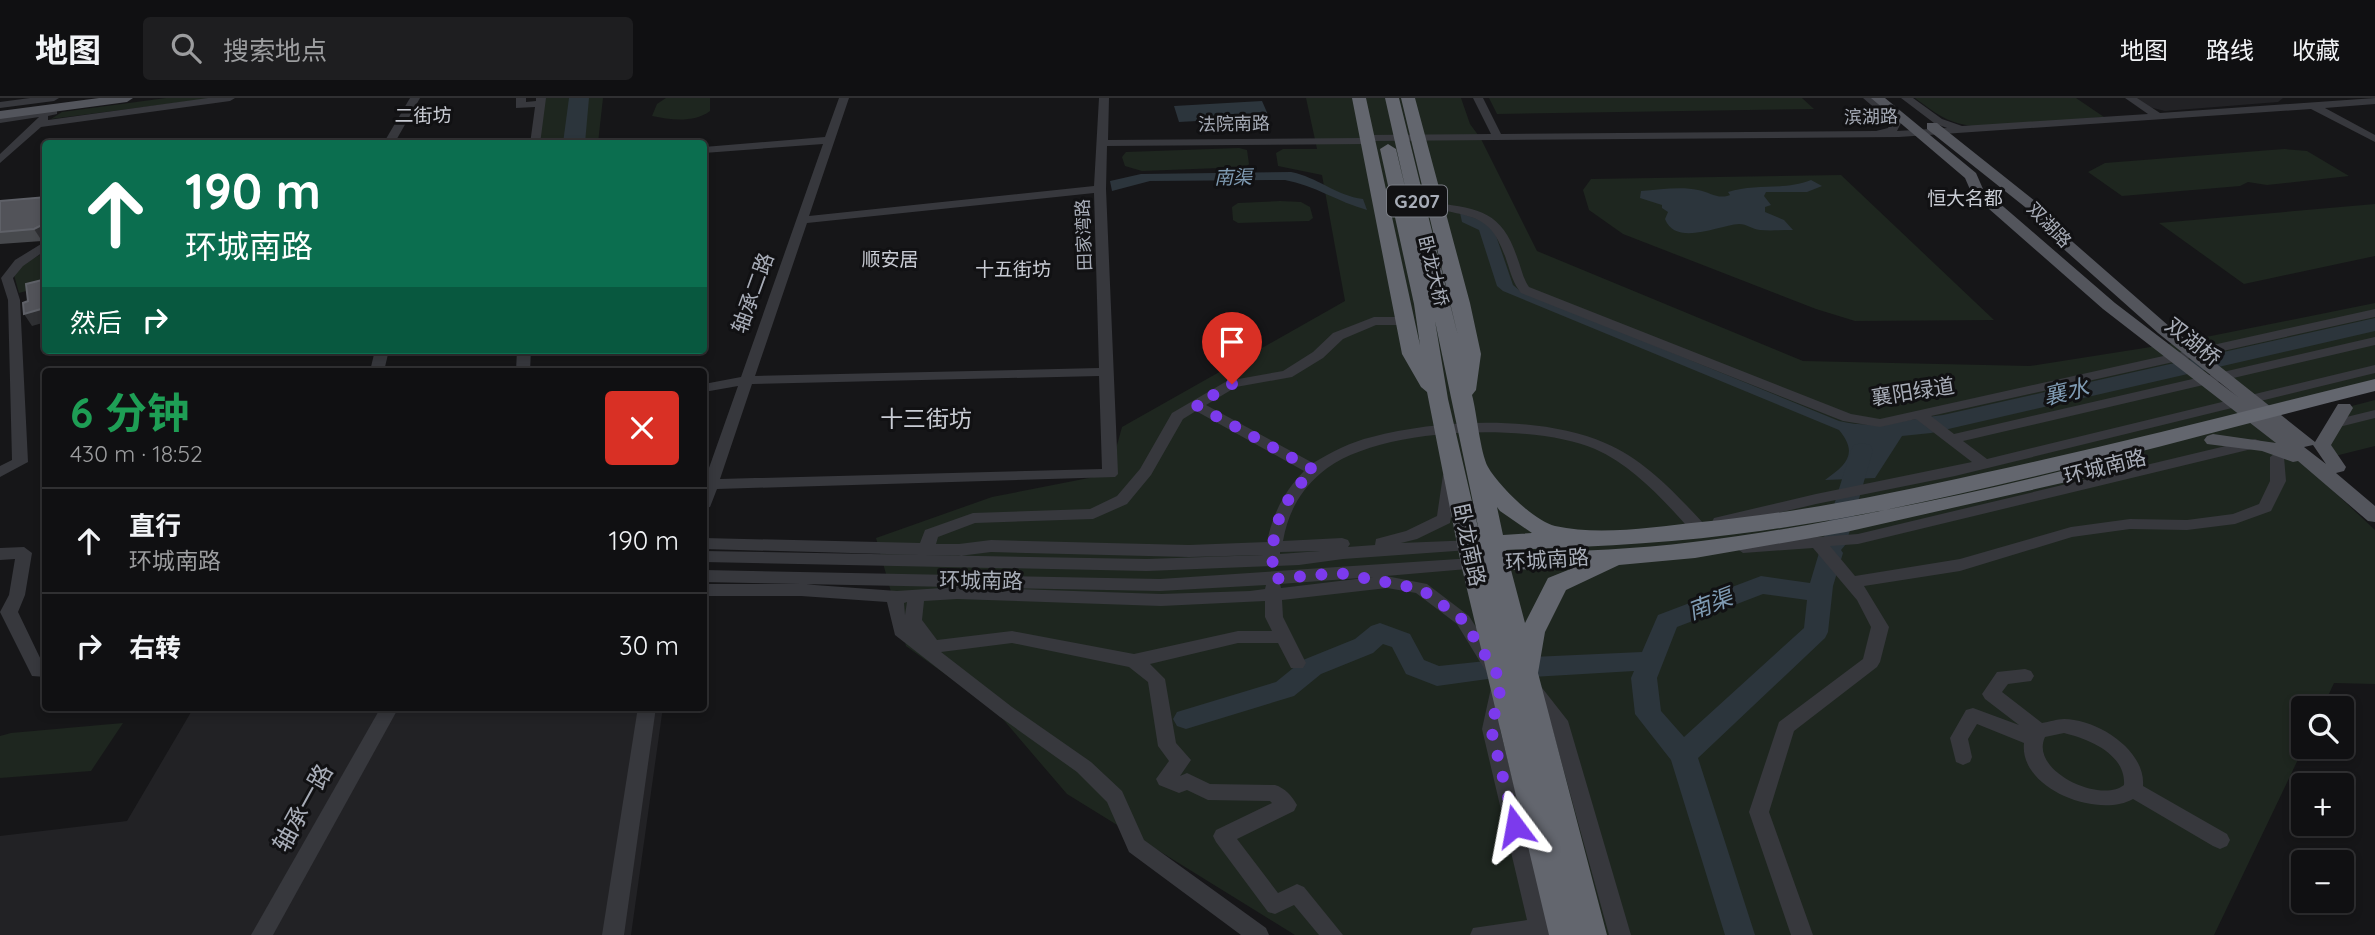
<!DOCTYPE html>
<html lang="zh">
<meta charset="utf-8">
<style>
body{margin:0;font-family:Quicksand,"Noto Sans SC",sans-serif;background:#1e1e20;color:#f1f3f6;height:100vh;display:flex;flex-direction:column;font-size:26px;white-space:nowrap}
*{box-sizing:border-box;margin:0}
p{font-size:23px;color:#9c9d9f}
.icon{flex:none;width:38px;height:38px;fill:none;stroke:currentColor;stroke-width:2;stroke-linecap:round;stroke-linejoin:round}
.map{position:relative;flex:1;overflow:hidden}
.panel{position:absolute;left:42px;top:270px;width:665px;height:343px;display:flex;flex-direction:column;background:#101012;border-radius:7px;box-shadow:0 4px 10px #0003,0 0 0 2px #303032}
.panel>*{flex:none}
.banner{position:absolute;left:42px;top:42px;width:665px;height:214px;border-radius:7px;box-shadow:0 4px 10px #0003,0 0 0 2px #303032;background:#0b6e4f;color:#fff;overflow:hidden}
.fabs{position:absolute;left:2291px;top:598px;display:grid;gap:14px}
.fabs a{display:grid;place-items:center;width:63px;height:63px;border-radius:7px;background:#101012;box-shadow:0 4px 10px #0003,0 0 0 2px #303032;font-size:35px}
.pin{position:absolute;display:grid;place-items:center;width:60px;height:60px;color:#fff;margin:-72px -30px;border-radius:50% 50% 50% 0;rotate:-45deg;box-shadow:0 0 7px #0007}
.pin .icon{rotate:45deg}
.me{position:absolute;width:77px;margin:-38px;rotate:347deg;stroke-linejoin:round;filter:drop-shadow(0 0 5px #0008)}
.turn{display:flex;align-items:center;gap:24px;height:147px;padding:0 28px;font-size:32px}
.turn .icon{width:91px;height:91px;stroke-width:2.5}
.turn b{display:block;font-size:49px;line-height:60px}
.then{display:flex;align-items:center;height:66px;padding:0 28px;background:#0003;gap:14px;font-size:26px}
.round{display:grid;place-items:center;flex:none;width:74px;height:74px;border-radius:7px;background:#1e1e20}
.headline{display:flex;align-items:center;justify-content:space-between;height:119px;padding:0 28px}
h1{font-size:42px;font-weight:700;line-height:52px;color:#1e9e55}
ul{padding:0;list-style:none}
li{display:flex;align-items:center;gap:21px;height:105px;padding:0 28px;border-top:2px solid #303032}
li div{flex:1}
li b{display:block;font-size:26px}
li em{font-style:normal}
header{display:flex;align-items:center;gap:42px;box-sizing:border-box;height:98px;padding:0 35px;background:#101012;border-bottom:2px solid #303032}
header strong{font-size:33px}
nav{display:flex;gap:38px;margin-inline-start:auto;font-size:24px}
.search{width:490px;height:63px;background:#1e1e20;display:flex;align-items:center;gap:18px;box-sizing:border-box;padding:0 24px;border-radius:7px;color:#9c9d9f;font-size:26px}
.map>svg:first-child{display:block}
.built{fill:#222225}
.green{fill:#1e261f}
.water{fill:#2c353c}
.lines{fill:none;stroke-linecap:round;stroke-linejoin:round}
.river{fill:#2c353c;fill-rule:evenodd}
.minor{fill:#37383d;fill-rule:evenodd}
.major{fill:#53555c;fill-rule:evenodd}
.highway{fill:#63666e;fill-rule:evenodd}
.wall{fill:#47494d}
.shaded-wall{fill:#2f3033}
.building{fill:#525359;stroke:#5f6168;stroke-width:2}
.route{stroke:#7c3aed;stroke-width:12;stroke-dasharray:0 21.6}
.labels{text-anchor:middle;stroke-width:6;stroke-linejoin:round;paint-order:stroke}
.far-street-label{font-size:18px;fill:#a8adb8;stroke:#111113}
.far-neighbourhood-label{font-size:19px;fill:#c9ccd4;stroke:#111113}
.far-water-label{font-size:19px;font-style:italic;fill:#7f9bb3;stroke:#111113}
.shield{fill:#111113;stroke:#7b7e86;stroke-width:2}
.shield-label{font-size:19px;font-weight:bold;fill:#a8adb8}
.street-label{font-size:21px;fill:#a8adb8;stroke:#111113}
.water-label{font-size:23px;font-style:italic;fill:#7f9bb3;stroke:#111113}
.neighbourhood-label{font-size:23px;fill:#c9ccd4;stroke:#111113}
.near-street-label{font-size:24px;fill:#a8adb8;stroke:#111113}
</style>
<header>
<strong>地图</strong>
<div class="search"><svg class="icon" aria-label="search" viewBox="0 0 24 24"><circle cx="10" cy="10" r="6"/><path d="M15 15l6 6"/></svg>搜索地点</div>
<nav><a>地图</a><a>路线</a><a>收藏</a></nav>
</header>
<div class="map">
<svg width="2375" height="837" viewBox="0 0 2375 837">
<rect width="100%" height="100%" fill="#161618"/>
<g class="built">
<path d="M2133,0H2283L2278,4L2165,13L2145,8Z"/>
<path d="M194,609H663L631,837H0V738L127,723Z"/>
</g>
<g class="green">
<path d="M166,0H214L51,21L62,14Z"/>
<path d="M541,0H603L598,45L535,46Z"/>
<path d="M666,0H710V13C694,25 671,22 652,18L657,6Z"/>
<path d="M1306,0H1461L1470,26L1481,41L1537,153L1803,263L2030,268L2176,245L2375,205V287L2267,313L2182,251L2375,432V586L2334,585L2322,611H2303L2304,649L2214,837H1295L1067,696L995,612L906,548L876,440L992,399L1109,376L1122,329L1345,203L1322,77L1278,68L1276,55L1283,51H1317Z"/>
<path d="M1489,0H1802L1814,11L1497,16Z"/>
<path d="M1915,0H2076L2104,19L1983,29C1951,27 1940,19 1915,0Z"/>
<path d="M1239,50L1247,52L1249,66L1246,69L1142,73L1125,68L1122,59L1126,54Z"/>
<path d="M2284,51L2307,53L2349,78L2267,87L2248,84L2240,88L2122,98L2088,74L2105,65Z"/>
<path d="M1841,77L1994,222L1855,223L1816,211L1623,136L1589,112L1583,92L1591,81Z"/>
<path d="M1280,103L1301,104L1310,109L1313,120L1309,123L1238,125L1233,122L1232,109L1238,105Z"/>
<path d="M2375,106V158L2244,186L2159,125Z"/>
<path d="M45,154V188L19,195L14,177L20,168Z"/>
<path d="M2375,302V348L2331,359L2322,347L2344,310Z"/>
<path d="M123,625L91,673L0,680V638L11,635Z"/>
</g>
<g class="water">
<path d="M569,0H589L585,45H563Z"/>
<path d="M1262,3L1269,19L1179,24L1174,8Z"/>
<path d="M1291,74C1317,79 1337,98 1363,101L1367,112C1338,104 1314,87 1285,82L1150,83L1112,93L1110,83L1141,76Z"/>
<path d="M1811,82L1822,88L1807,94H1766L1764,98L1771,107L1765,109V114L1784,122L1793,132C1782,132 1770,133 1760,132C1752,131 1747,126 1739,126C1719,127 1676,149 1665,121L1668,114L1662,110V107L1640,100L1641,93C1659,92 1680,88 1698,92C1710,94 1718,102 1730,97L1728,94C1755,85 1784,93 1811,82Z"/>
<path d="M1460,115L1492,126L1513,187L1519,192L1839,323C1875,332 1907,321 1943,317L2375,220V233L1931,335L1902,338L1875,380L1825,382C1846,367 1859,356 1839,332L1503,193L1497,188L1479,132L1462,124Z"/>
</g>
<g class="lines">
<g class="river">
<path d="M1862,345L1870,347L1873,352L1846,446L1841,452L1843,455L1833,488L1828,534L1825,540L1698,660L1755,837H1725L1671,662L1635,616L1631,580L1634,573L1532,579L1523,576L1519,569L1523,562L1532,559L1642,554L1658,517L1761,478L1810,485L1819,455L1824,449L1822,446L1851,352L1854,347ZM1763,496L1807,502L1804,530L1684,639L1661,613L1657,580L1677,529Z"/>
<path d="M1380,525L1410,536L1424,562L1439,568L1486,563L1495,566L1499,573L1495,580L1437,588L1406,576L1392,549L1383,546L1373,555L1321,576L1294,598L1186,631L1177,628L1173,621L1177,614L1276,584L1303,562L1355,541L1371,528Z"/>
</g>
<g class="minor">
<path d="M30,0H59L54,3L0,10V4Z"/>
<path d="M208,0H235L230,3L41,29L0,65V56L39,19L0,25V19L57,12V16L48,18V22Z"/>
<path d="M410,0H420L394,46H383Z"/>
<path d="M516,0H526V4L536,3V0H546L540,46H530L535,9L516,10Z"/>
<path d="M839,0H849L809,118L1094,88L1099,0H1109L1108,42L1361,40L1366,37L1491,36L1473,0H1483L1501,36L1876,33L1888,30L1891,24L1863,0H1874L1901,21L1902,23L1897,33L1947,30L1934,25L1901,0H1913L1942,21L1962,28L2148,16L2125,0H2137L2160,15L2375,0V6L2325,10L2375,37V44L2311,11L1899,39L1371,43L1366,46L1107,48L1106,91L1118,376L1115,379L717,391L710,409L704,410V384L738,288L704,294V286L741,279L823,46L704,55V49L825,39ZM1094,95L1099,270L755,278L807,125ZM1099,278L1102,371L720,381L752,286Z"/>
<path d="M1437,105C1480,111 1502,114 1517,159C1521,169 1523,181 1529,189L1851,316L1880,321L2375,211V219L1931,318L1954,336L2375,239V247L1963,343L1987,361L2375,267V275L1955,378L1816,406L1720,429L1712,424L1714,420L1816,396L1972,364L1916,321L1880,329L1843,323L1521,195C1513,185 1511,176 1507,164C1492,117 1476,120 1433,110L1431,108Z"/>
<path d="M46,143V152L23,168L13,180L20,202L28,364L0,379V368L12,362L8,202L1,180L15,162Z"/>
<path d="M1374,219H1404L1411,223L1404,227H1376L1343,241L1323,260L1292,279L1236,289L1206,307L1313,365C1332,354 1350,344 1372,339C1439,321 1540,317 1605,345C1644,361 1676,396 1704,426L1706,430L1704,434H1692C1665,403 1633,368 1595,351C1532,324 1374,328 1321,375C1299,394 1288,415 1283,443L1342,440L1348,442L1350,446L1348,449L1375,447L1376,441L1406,433L1437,418L1443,377L1451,372L1459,377L1450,425L1417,441L1401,445L1475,442L1477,446L1475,450L1469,452L1343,461L1299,467L1147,473L704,464V453L1147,461L1264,457L1189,459L991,454L959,458L704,451V440L920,445L925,432L973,415L1090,411L1117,398L1140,371L1172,315L1227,283L1283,273L1313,254L1333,235ZM1196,313L1304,373C1284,394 1273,415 1267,444L1189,447L991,442L959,446H936L938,439L975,425L1093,421L1127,406L1151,377L1183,321ZM1320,453L1280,456V454Z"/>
<path d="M375,252H389L384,273H370Z"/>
<path d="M517,252H531L530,273H516Z"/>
<path d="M2375,312V320L2335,330L2328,326L2330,323Z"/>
<path d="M2255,341L2260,343L2262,346L2260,349L1858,446L1830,448L1855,478L1960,461L2071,429L2130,421L2187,422L2233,416L2259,406L2270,383V359L2277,354L2284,359L2286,383L2271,413L2235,426L2187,432L2130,431L2072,439L1960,473L1864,488L1889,529L1880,564L1877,569L1794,633L1769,714L1813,837H1791L1749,714L1779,624L1863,561L1871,529L1857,502L1813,450L1743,455L1735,449L1737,445L1858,436Z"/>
<path d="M24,449L32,455L25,497L18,514L43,566L46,565V579L32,578L0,514L9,497L15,461L0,462V450Z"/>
<path d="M1473,460L1479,462L1481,466L1479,470L1386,478L1427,486L1469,518L1500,567L1497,572H1485L1457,526L1416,495L1387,490L1282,502L1283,519L1306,565L1303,570H1291L1278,545H1238L1150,566L1165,581L1176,645L1191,662L1180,678L1187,675L1210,686L1275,687C1285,690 1292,698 1297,707L1294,713L1237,741L1278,795L1297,786L1304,789L1343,837H1319L1294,807L1275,816L1268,814L1216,744L1213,738L1216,732L1272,705L1270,703L1208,702L1187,692L1179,695L1159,687L1156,681L1169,663L1158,648L1148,584L1129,569L1012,545L941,554L1012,609L1091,664L1122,693L1144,742L1266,830L1269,837H1241L1129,754L1107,704L1077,674L1000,619L895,537L887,504L801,498H704V486H801L897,493L957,489L1161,496L1250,493L1265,491L1266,487L1160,493L704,484V472L1160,481ZM1373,479L1281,490L1280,486ZM957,501L1161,508L1265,503V519L1272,533H1238L1134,556L1012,533L937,542L922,522L924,503ZM907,504L905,517L904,505Z"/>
<path d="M2025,571L2031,573L2034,578L2031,583L2008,586L2002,594L2042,625C2049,624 2057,621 2064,621C2097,621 2146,652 2143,688L2227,736L2230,742L2227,748L2220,751L2213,748L2133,701C2098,721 2019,691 2024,645L1977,626L1968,641L1972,659L1970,664L1963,667L1956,664L1950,640L1966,612L1973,610L2019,627L1985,601L1982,596L1997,574ZM2064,635C2089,641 2126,656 2124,687C2101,706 2029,673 2045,639Z"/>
<path d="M1500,583L1506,585L1509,590L1500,631L1547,820L1557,822L1560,829L1553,837H1470L1473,830L1527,822L1482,631L1491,590L1494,585Z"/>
<path d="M1533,584L1539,586L1568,623L1631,837H1609L1551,626L1524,591L1527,586Z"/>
<path d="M381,609H399L273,837H251Z"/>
<path d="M638,609H656L624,837H602Z"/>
</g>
<g class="major">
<path d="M99,0H133L127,4L0,21V13Z"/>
<path d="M1871,0H1885L1976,75L1983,91L2115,205L2238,299L2158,235L2040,130L2025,109L1927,31V25H1937L2035,103L2050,124L2170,229L2315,344L2338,306H2350L2353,310L2331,347L2346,369L2344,373L2336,375L2375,408V424L2368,423L2298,363L2293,364L2262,353L2207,346L2204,342L2207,338L2213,336L2276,345L2103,211L1972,96L1965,80ZM2313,347L2326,366L2304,349Z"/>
</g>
<path class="highway" d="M1352,0H1366L1420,247L1414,206L1380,51L1388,46L1396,51L1406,93L1385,0H1399L1458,238L1401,0H1415L1470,205L1481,256L1476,292L1472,297C1477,315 1480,354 1488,369C1498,387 1534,423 1555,428C1600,438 1653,429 1701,424C1796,415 1890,396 1983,375C2114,347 2244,313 2375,281V293C2171,344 1968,404 1760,433C1676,445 1591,449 1506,452L1507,456C1569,453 1631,452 1693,444C1828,428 1962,396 2094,364L2102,366L2105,371L2102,376L1846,434L1695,460L1619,467L1566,492L1545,534L1538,575L1607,837H1549L1461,466L1427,294L1421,289L1402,256ZM1435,223L1480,438L1448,301ZM1497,409L1500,413L1532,435L1503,437ZM1556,470H1573L1548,480L1525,525L1511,472Z"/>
</g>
<path class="wall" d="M46,99L42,143L0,146V103Z"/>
<g class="shaded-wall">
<path d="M46,125V140L42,143L34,131Z"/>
<path d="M46,207V224L32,228L24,216Z"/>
</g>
<g class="building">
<path d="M46,99V125L34,131L0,134V103Z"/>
<path d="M46,181V207L41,211L24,216L23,205L28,203L26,186Z"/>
</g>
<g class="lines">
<path class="route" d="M1232,286L1196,307L1314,372C1280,403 1268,435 1274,481L1339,475L1421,491L1463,522L1502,584L1491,631L1515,728"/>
</g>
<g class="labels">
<g class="far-street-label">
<text transform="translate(1871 19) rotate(-1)" y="6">滨湖路</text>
<text transform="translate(1234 26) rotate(-1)" y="6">法院南路</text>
<text transform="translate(2049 127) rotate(46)" y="6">双湖路</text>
<text transform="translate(1084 137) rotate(-92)" y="6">田家湾路</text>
<text transform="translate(1433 173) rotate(76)" y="6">卧龙大桥</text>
</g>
<g class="far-neighbourhood-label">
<text x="423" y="24">二街坊</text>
<text x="1965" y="107">恒大名都</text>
<text x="890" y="168">顺安居</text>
<text x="1013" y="178">十五街坊</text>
</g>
<g class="far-water-label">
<text transform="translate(1233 79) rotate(-1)" y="7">南渠</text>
</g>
<rect class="shield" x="1387" y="87.5" width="60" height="31" rx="5"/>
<g class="shield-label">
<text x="1417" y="110">G207</text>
</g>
<g class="street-label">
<text transform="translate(753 195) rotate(-70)" y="7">轴承二路</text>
<text transform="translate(2193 244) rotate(38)" y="7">双湖桥</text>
<text transform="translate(1913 294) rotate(-9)" y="7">襄阳绿道</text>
<text transform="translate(2105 369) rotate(-14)" y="7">环城南路</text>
<text transform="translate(1469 447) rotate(78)" y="7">卧龙南路</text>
<text transform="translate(1547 462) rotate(-4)" y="7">环城南路</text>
<text transform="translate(981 483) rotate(1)" y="7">环城南路</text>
</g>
<g class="water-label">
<text transform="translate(2066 294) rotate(-13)" y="8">襄水</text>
<text transform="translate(1710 506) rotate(-21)" y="8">南渠</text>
</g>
<g class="neighbourhood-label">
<text x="926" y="329">十三街坊</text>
</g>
<g class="near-street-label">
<text transform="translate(303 710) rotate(-61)" y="8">轴承一路</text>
</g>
</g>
</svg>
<div class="fabs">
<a><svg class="icon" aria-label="search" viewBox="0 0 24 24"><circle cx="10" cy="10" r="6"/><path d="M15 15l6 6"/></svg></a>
<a>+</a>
<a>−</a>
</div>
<div class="pin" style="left:1232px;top:286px;background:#d93025"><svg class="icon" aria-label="arrive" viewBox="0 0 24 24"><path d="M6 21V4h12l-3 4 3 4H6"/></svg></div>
<svg class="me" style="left:1515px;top:728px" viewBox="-20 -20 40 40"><path d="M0-17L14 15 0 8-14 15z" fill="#7c3aed" stroke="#fff" stroke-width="4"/></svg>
<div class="banner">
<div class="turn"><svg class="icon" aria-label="ahead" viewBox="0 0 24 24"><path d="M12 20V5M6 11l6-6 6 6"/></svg><div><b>190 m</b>环城南路</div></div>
<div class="then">然后<svg class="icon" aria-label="right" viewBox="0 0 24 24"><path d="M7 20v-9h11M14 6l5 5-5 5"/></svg></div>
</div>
<section class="panel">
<div class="headline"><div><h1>6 分钟</h1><p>430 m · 18:52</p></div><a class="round" style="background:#d93025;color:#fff"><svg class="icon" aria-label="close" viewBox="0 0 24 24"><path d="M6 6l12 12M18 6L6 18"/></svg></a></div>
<ul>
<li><svg class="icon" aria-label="ahead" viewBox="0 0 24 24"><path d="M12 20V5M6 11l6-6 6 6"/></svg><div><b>直行</b><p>环城南路</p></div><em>190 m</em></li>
<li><svg class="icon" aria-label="right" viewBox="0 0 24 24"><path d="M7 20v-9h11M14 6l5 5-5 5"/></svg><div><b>右转</b></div><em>30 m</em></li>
</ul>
</section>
</div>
